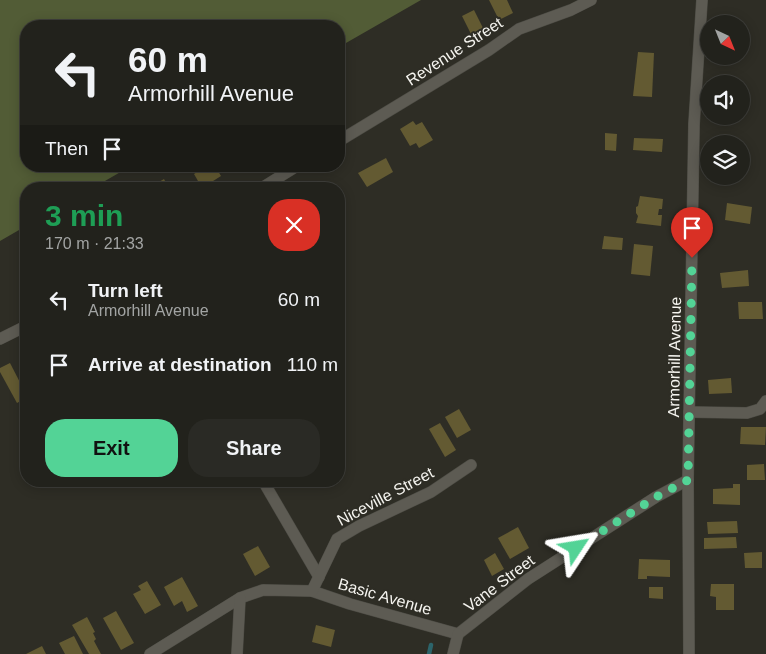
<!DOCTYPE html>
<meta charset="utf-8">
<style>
body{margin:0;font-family:Arial,sans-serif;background:#2a2a25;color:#f1f3f6;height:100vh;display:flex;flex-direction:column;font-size:19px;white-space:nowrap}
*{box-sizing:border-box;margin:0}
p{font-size:16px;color:#a2a4a3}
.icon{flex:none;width:28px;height:28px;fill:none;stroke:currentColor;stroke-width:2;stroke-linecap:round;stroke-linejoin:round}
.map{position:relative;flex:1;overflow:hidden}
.panel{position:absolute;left:20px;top:182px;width:325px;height:305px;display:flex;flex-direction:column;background:#22221c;border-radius:20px;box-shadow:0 2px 12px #0003,0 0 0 1px #3f3f3b}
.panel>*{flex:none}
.guide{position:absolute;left:20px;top:20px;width:325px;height:152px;border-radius:20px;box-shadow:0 2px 12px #0003,0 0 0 1px #3f3f3b;background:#22221c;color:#f1f3f6;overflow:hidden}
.needle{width:32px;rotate:137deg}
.buttons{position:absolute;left:700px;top:15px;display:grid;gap:10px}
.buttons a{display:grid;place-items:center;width:50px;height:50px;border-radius:50%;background:#22221c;box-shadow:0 2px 12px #0003,0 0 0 1px #3f3f3b;font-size:25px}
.pin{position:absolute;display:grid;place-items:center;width:42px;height:42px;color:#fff;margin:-51px -21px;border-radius:50% 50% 50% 0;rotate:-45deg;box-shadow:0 0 5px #0007}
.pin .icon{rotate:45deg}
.me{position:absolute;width:55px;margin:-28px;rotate:57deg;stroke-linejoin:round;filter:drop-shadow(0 0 4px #0008)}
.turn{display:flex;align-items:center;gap:18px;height:105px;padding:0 25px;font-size:22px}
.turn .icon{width:65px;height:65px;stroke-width:2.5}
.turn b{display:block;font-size:35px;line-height:42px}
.then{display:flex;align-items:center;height:48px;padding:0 25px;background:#0003;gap:10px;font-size:19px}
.round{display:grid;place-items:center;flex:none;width:52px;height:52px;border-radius:20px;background:#2a2a25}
.head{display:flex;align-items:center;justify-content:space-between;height:85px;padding:0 25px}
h1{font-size:30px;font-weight:800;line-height:38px;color:#1e9e55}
.button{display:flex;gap:10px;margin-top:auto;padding:10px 25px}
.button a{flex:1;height:58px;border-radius:20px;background:#53d396;color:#111;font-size:20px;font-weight:800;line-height:58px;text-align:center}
.button a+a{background:#2a2a25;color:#f1f3f6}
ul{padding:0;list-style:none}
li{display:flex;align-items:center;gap:15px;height:65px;padding:0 25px}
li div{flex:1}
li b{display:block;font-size:19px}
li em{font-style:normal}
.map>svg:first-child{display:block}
.forest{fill:#525c36}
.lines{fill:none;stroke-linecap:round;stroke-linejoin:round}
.stream{stroke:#2c646b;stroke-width:4.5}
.building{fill:#635a32}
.minor-casing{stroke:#4c4b44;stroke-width:12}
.minor{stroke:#5d5b53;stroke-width:11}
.route{stroke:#53d396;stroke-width:9;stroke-dasharray:0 16.2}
.labels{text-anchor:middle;stroke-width:4;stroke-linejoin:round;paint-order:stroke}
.street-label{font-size:16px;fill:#f5f4ef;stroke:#2e2d25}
</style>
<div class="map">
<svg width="766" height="654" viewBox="0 0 766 654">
<rect width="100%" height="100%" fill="#2e2d25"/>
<path class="forest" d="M0,0H421L339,47V26H26V166H131L91,189H26V226L0,241Z"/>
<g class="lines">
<path class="stream" d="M429,654L431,645"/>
</g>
<g class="building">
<path d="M489,0H507L513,13L499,20Z"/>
<path d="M474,10L483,28L471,34L462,16Z"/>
<path d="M638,52L654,53L652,97L633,96Z"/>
<path d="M413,121L416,125L422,122L433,140L419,148L416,143L410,146L400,129Z"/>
<path d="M605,133L617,134L616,151L605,150Z"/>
<path d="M634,138L663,139L662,152L633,150Z"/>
<path d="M386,158L393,172L367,187L358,173Z"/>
<path d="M206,166H215L221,176L202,188L194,174Z"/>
<path d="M164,179L169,189H153L152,186Z"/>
<path d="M640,196L663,199L662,209H659L658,215H662L661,226L636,223L638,216L636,213V207L638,206Z"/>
<path d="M727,203L752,207L750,224L725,220Z"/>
<path d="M604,236L623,238L622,250L602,249Z"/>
<path d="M634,244L653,246L650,276L631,274Z"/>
<path d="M748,270L749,286L722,288L720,273Z"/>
<path d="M738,302H762L763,319H739Z"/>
<path d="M10,363L26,394V398L17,403L0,372V368Z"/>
<path d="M731,378L732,393L709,394L708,380Z"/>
<path d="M459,409L471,430L457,438L445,417Z"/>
<path d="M440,423L456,450L445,457L429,429Z"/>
<path d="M741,427H766L765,445L740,444Z"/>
<path d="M764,464L765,480H747V465Z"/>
<path d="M733,484H740V505L713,504V489L733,488Z"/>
<path d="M737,521L738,533L708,534L707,522Z"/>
<path d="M518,527L529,548L510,559L498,538Z"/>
<path d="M736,537L737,548L704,549V538Z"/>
<path d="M258,546L270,567L255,576L243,554Z"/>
<path d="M762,552V568H745L744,553Z"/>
<path d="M495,553L504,569L492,576L484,560Z"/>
<path d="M639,559L670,560V577L647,576V579H638Z"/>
<path d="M182,577L198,606L187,612L182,601L174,606L164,587Z"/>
<path d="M147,581L161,605L145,614L133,594L141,590L138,586Z"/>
<path d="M711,584H734V610H716V597L710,596Z"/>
<path d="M649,587H663V599L649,598Z"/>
<path d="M116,611L134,643L121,650L103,618Z"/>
<path d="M87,617L95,632L93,633L96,639L94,641L101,654H89L72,625Z"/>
<path d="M316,625L335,630L331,647L312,642Z"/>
<path d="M74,636L83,654H65L59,643Z"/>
<path d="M42,646L46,654H26Z"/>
</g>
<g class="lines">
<defs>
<g id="minor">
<path d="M339,141L489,50L519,29L571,10L591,0"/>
<path d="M260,189L297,166"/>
<path d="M0,339L26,326"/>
<path d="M689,412L747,413L760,409L766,401"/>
<path d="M266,486L319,577"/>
<path d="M312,591L350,604L458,634"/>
<path d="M458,634L528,579L656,497L688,480"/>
<path d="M150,654L240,598L263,590L312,591L337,539L359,526L431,492L471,465"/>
<path d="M237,654L240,598"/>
<path d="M453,654L458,634"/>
<path d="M689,654L688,480L694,124L702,0"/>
</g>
</defs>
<use href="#minor" class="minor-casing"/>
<use href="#minor" class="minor"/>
</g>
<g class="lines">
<path class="route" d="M576,548L656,497L688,480L692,258"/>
</g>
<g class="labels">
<g class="street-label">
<text transform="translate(454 51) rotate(-33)" y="6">Revenue Street</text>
<text transform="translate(674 357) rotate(-89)" y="6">Armorhill Avenue</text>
<text transform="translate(385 496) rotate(-28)" y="6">Niceville Street</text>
<text transform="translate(499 583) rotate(-37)" y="6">Vane Street</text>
<text transform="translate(385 596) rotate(16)" y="6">Basic Avenue</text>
</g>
</g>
</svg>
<div class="buttons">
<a><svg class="needle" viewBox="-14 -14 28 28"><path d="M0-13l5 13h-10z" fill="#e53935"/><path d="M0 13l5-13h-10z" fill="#a2a4a3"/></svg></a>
<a><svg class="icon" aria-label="sound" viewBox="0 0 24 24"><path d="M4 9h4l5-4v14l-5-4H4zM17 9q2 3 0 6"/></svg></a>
<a><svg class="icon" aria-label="layers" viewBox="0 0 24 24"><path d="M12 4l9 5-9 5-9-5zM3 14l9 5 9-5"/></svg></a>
</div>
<div class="pin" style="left:692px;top:258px;background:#d93025"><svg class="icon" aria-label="arrive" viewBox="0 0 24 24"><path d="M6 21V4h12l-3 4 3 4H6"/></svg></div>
<svg class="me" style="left:576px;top:548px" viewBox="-20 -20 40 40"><path d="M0-17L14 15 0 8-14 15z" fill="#53d396" stroke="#fff" stroke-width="4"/></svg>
<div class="guide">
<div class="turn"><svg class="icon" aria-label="left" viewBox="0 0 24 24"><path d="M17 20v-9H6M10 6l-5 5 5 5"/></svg><div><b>60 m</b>Armorhill Avenue</div></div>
<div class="then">Then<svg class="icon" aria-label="arrive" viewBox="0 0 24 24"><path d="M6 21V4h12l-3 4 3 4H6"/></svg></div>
</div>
<section class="panel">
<div class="head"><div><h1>3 min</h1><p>170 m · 21:33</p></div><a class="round" style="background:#d93025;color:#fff"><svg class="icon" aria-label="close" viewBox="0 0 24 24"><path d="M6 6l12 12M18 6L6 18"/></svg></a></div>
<ul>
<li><svg class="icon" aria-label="left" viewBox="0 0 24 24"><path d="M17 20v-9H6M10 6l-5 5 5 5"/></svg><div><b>Turn left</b><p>Armorhill Avenue</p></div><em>60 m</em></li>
<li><svg class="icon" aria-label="arrive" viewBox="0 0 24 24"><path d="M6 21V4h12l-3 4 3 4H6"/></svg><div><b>Arrive at destination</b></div><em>110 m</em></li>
</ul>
<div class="button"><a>Exit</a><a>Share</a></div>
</section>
</div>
